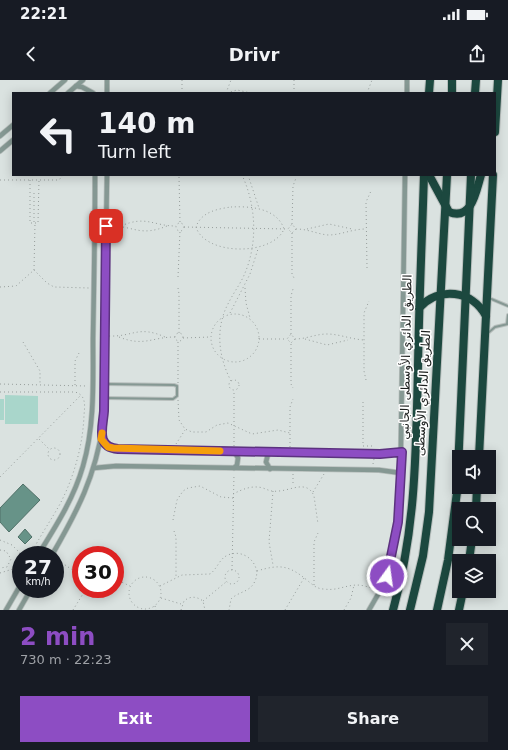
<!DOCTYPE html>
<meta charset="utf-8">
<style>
body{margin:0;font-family:"DejaVu Sans",Vazirmatn,sans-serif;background:#20242c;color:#f1f3f6;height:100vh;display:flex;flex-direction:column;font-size:15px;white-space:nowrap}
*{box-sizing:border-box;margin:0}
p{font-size:13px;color:#9ea1a6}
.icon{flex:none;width:22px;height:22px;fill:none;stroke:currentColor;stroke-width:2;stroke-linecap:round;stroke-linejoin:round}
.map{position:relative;height:530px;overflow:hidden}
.details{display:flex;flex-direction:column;background:#171b24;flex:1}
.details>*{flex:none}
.hud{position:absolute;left:12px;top:12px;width:484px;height:84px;border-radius:0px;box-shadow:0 2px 10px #0003;background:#171b24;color:#f1f3f6;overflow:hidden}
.buttons{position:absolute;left:452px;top:370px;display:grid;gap:8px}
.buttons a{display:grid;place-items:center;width:44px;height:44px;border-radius:0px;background:#171b24;box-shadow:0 2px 10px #0003;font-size:20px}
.speed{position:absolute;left:12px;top:466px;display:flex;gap:8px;font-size:20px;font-weight:700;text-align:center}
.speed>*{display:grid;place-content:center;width:52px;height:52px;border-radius:50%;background:#171b24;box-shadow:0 2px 10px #0003;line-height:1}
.speed small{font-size:10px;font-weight:400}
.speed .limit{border:6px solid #d22;background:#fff;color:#111}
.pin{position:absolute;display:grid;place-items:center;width:34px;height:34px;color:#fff;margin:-17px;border-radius:8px;box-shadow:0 2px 6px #0006}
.me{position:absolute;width:44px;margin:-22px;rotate:14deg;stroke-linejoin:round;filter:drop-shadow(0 0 3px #0008)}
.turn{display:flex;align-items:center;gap:14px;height:84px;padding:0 20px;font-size:18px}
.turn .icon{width:52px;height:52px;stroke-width:2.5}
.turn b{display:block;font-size:28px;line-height:34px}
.round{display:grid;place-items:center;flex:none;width:42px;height:42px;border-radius:0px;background:#20242c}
.summary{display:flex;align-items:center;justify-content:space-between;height:68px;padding:0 20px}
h1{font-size:24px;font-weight:700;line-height:30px;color:#8d4dc3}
.button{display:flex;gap:8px;margin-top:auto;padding:8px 20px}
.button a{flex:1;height:46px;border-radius:0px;background:#8d4dc3;color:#fff;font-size:16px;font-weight:700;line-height:46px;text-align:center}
.button a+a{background:#20242c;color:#f1f3f6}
.status{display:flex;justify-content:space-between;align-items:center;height:28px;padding:0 20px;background:#171b24;direction:ltr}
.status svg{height:11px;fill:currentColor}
header{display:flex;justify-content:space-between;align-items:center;height:52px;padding:0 20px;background:#171b24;font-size:18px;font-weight:700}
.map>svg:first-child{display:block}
.green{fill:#a9d6cb}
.water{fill:#679388;stroke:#507068}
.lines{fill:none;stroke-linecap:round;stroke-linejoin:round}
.lane-casing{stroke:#b8bfbd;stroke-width:4}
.street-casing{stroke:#b8bfbd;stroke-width:6}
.highway-casing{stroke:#b8bfbd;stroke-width:10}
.path{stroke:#979e9c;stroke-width:1;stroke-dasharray:1 3;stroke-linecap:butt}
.lane{stroke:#859893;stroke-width:2}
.street{stroke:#859893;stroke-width:4.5}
.highway{stroke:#1c483f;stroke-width:8}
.route-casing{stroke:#5c327f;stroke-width:10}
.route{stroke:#8d4dc3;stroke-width:7}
.slow{stroke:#f59e0b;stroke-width:7}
.labels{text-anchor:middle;stroke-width:3;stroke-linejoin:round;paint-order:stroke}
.street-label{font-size:12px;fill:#1b1e1d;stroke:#fff}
</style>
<div class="status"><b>22:21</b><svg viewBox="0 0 49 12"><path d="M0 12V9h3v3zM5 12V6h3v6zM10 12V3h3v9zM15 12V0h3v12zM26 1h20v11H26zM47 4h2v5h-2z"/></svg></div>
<header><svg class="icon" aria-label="back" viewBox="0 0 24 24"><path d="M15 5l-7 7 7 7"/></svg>Drivr<svg class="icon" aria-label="share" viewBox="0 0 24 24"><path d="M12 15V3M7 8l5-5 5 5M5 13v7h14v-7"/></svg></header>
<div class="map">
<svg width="508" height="530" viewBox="0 0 508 530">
<rect width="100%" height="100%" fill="#dae2e0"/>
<g class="green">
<path d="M5,315L38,316V344H5Z"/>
<rect x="0" y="319" width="4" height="21"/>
</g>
<g class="water">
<path d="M23,404L40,420L9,452L0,442V428Z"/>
<path d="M25,449L32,457L25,464L18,457Z"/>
</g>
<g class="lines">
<defs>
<g id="lane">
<path d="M489,218L508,226"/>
<path d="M507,244L508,235"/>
<path d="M488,253L495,247L508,244"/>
<path d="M104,318L173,319L177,316V306L174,305L105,304"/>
</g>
<g id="street">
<path d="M76,6L82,7L93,13"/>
<path d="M50,13L65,0"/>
<path d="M68,13L83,0"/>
<path d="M107,13V0"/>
<path d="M407,13V0"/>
<path d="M0,56L13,45"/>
<path d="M0,71L13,60"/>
<path d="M101,359L108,367L118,369L380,374L401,372"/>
<path d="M234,371L238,378L237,385L234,388"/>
<path d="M94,388L116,386L379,390L401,393"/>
<path d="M270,389L266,382L268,374L271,371"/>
<path d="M38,475C56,446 74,418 83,386C95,345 93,301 93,259C94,204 95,150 95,95"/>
<path d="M52,475C78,430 95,397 103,345L107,95"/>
<path d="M6,530L21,504"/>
<path d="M19,530L31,509"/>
<path d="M369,530L384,504L390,488L400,425L405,95"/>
</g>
<g id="highway">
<path d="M429,13L430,0"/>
<path d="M452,13V0"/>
<path d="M475,13L476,0"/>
<path d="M495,52L498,0"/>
<path d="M429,95L449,132C472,141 476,111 481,95"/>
<path d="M419,228C439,206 472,210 486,236"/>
<path d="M479,377L493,95"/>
<path d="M476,429L477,407"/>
<path d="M469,481L472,459"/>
<path d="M393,530C416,449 416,370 418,286C419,222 422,159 424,95"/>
<path d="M410,530L423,476L429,432L447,95"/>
<path d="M437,530L448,480L457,412L471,95"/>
<path d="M459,530L463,511"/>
</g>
</defs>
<use href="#lane" class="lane-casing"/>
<use href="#street" class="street-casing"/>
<use href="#highway" class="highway-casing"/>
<g class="path">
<path d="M182,0V13"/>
<path d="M226,13L231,0"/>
<path d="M227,13L237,10L251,13"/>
<path d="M294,13V0"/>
<path d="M367,13L372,0"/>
<path d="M248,95L259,128"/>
<path d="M179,97L180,143"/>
<path d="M0,100H59L63,95"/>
<path d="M30,100V143H38L39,100"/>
<path d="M231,127C250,126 277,128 284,149C273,176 205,176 196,147C201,132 217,129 231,127Z"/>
<path d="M34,142V113"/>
<circle cx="180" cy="147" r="4"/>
<path d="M292,144L293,106L296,98"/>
<path d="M111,146C134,146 140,157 167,146"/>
<path d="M121,146C146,135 153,146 176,146"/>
<path d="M184,147L288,149"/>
<path d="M296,149L292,153L288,149L292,144L296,149C308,149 317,154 328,155C341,155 352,149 366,149"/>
<path d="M307,149L329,144L352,149"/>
<path d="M292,153V194L294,198"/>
<path d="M367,188L366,122L371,111"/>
<path d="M34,190L35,143"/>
<path d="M178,197L180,151"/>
<path d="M0,207L16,206L34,190L47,203L54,207L89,208"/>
<path d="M178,208L179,214V253"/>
<path d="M245,208L246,223L250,238"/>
<path d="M230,233L250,194L258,169"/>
<circle cx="235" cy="258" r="24"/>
<circle cx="179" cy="257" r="4"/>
<path d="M291,254V216L293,209"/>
<path d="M109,256C133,257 138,245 165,257"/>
<path d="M119,257C144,267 152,257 175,257"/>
<path d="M183,258L210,257"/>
<path d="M259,259H286"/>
<path d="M295,259L291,263L287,259L291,254L295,259C306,259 316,254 327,254C339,254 350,259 364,260"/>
<path d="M305,259L327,265L348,260"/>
<path d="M23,262L40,291V305"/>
<path d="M291,264V304L293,308"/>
<path d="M366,300L364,291V233L369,221"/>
<circle cx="234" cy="305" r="5"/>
<path d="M231,301C218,276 215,247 229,222C234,212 241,203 245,193C258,162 256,125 242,95"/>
<path d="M178,303V261"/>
<path d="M0,304L87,306"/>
<path d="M75,305V281L79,273"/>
<path d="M0,312H75C86,315 85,325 84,335C83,365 74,397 60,424C51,440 40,456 32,472L28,475"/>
<path d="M178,320L179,340L185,349L192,352H206L217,345L228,343L252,354L278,350L290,353"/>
<path d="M363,322V366H374"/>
<path d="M39,359L49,369"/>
<path d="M176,364L185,350"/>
<path d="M234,366V310"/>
<path d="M290,367V327L293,319"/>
<circle cx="54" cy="374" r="6"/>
<path d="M373,384L374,379"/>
<path d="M293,394V406"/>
<path d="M0,397L81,315"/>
<path d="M273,411L269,462L273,485"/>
<path d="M313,412L324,394"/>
<path d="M233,414C243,409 252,405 263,408C268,410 272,412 278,411C290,411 307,399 314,416L318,444"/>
<path d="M173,440L177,420L183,411L188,408L200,406L221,417L233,418"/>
<path d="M174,451L176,457V497"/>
<path d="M0,460L12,465L22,475"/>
<path d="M0,470L6,471L11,479L7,487L0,488"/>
<path d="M55,478L71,489L81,493"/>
<circle cx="232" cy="497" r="7"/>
<path d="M232,490L234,394"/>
<path d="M257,491C280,484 289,485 308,501C313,505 317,509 324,509C343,512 352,498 375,510"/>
<path d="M0,493L13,489L21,478"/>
<circle cx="145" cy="513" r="16"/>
<path d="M115,499L130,506"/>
<path d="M314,505V462L318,453"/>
<path d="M160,506L182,495L210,494C217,489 219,480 226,476C244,466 264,486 254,503C249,512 238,512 231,519L229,530"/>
<path d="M161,518L181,524"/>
<path d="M203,521L226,502"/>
<path d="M155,526L156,530"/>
<path d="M73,530L86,509"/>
<path d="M181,530L184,521C190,516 196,516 203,521L205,530"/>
<path d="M285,530L304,498"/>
<path d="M344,530L351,518L354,505"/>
</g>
<use href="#lane" class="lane"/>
<use href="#street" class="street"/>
<use href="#highway" class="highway"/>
</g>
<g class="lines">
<defs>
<path id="route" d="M106,146L104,331C103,347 95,367 118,369L380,374L402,372L398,442L387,496"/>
</defs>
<use href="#route" class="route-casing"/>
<use href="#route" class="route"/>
<path class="slow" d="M102,353L101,359L108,367L113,368L220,371"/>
</g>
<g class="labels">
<g class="street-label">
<text transform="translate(406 277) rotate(-89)" y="4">الطريق الدائري الأوسطى الجانبي</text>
<text transform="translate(423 313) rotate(-87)" y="4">الطريق الدائري الأوسطى</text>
</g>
</g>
</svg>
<div class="buttons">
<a><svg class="icon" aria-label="sound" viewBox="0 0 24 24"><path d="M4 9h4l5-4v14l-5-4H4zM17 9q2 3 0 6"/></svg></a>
<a><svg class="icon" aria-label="search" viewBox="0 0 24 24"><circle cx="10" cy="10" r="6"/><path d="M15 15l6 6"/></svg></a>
<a><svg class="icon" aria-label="layers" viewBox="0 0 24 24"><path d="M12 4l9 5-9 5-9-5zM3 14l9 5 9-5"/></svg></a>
</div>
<div class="speed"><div>27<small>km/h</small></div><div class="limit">30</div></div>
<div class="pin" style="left:106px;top:146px;background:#d93025"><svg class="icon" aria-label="arrive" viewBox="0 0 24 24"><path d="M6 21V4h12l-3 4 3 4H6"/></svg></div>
<svg class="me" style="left:387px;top:496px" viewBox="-20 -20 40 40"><circle r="17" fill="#8d4dc3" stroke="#fff" stroke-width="3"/><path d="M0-11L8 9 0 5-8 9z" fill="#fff"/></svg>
<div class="hud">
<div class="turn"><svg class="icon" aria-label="left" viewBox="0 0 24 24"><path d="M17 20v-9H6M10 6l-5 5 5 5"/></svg><div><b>140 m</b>Turn left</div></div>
</div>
</div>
<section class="details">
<div class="summary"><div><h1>2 min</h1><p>730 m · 22:23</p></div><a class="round"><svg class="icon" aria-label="close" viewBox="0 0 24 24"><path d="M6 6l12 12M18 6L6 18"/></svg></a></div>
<div class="button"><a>Exit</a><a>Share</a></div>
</section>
